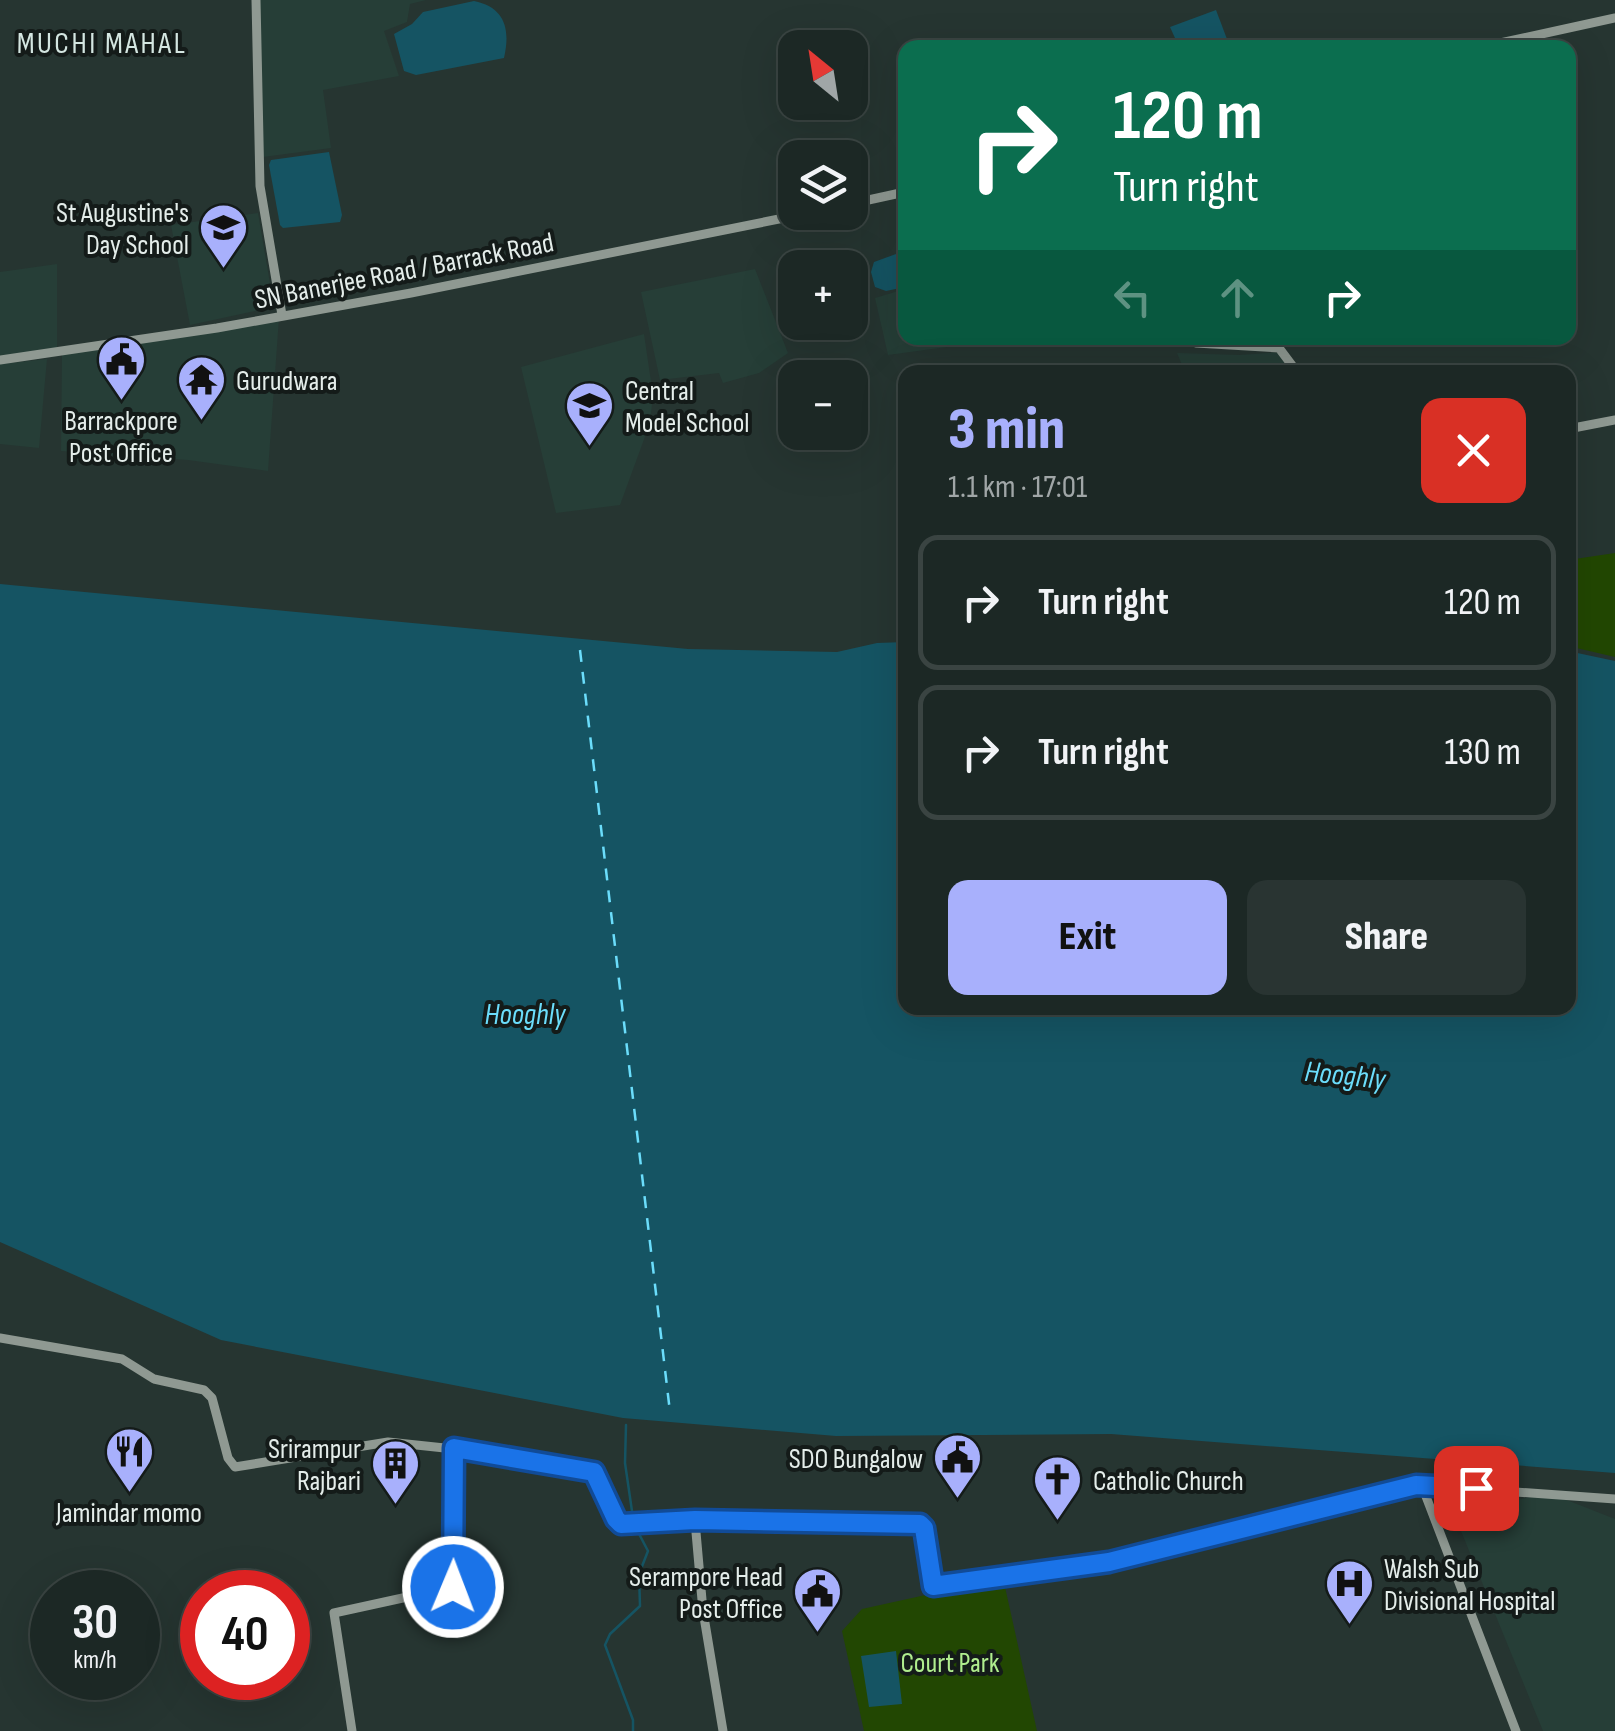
<!DOCTYPE html>
<meta charset="utf-8">
<style>
body{margin:0;font-family:"Sofia Sans Condensed",sans-serif;background:#293432;color:#f1f3f6;height:100vh;display:flex;flex-direction:column;font-size:38px;white-space:nowrap}
*{box-sizing:border-box;margin:0}
p{font-size:32px;color:#a0a6a7}
.icon{flex:none;width:55px;height:55px;fill:none;stroke:currentColor;stroke-width:2;stroke-linecap:round;stroke-linejoin:round}
.map{position:relative;flex:1;overflow:hidden}
.side{position:absolute;left:898px;top:365px;width:678px;height:650px;display:flex;flex-direction:column;background:#1c2825;border-radius:20px;box-shadow:0 10px 40px #0002,0 0 0 2px #3a4442}
.side>*{flex:none}
.banner{position:absolute;left:898px;top:40px;width:678px;height:305px;border-radius:20px;box-shadow:0 10px 40px #0002,0 0 0 2px #3a4442;background:#0b6e4f;color:#fff;overflow:hidden}
.needle{width:65px;rotate:330deg}
.fabs{position:absolute;left:778px;top:30px;display:grid;gap:20px}
.fabs a{display:grid;place-items:center;width:90px;height:90px;border-radius:20px;background:#1c2825;box-shadow:0 10px 40px #0002,0 0 0 2px #3a4442;font-size:50px}
.speed{position:absolute;left:30px;top:1570px;display:flex;gap:20px;font-size:50px;font-weight:700;text-align:center}
.speed>*{display:grid;place-content:center;width:130px;height:130px;border-radius:50%;background:#1c2825;box-shadow:0 10px 40px #0002,0 0 0 2px #3a4442;line-height:1}
.speed small{font-size:25px;font-weight:400}
.speed .limit{border:15px solid #d22;background:#fff;color:#111}
.pin{position:absolute;display:grid;place-items:center;width:85px;height:85px;color:#fff;margin:-42px;border-radius:20px;box-shadow:0 5px 15px #0006}
.me{position:absolute;width:110px;margin:-55px;rotate:1deg;stroke-linejoin:round;filter:drop-shadow(0 0 8px #0008)}
.turn{display:flex;align-items:center;gap:35px;height:210px;padding:0 50px;font-size:45px}
.turn .icon{width:130px;height:130px;stroke-width:2.5}
.turn b{display:block;font-size:70px;line-height:85px}
.lanes{display:flex;align-items:center;height:95px;padding:0 50px;background:#0003;justify-content:center;gap:50px;direction:ltr}
.lanes .off{opacity:.35}
.round{display:grid;place-items:center;flex:none;width:105px;height:105px;border-radius:20px;background:#293432}
.overview{display:flex;align-items:center;justify-content:space-between;height:170px;padding:0 50px}
h1{font-size:60px;font-weight:800;line-height:75px;color:#a8b0fc}
.action{display:flex;gap:20px;margin-top:auto;padding:20px 50px}
.action a{flex:1;height:115px;border-radius:20px;background:#a8b0fc;color:#111;font-size:40px;font-weight:800;line-height:115px;text-align:center}
.action a+a{background:#293432;color:#f1f3f6}
ul{padding:0;list-style:none}
li{display:flex;align-items:center;gap:30px;height:135px;margin:0 20px 15px;padding:0 30px;border:5px solid #3a4442;border-radius:20px}
li div{flex:1}
li b{display:block;font-size:38px}
li em{font-style:normal}
.map>svg:first-child{display:block}
.built{fill:#263e37}
.green{fill:#224702}
.water{fill:#155463}
.lines{fill:none;stroke-linecap:round;stroke-linejoin:round}
.stream{stroke:#155463;stroke-width:2.5}
.ferry{stroke:#6bddfb;stroke-width:2.5;stroke-dasharray:12 10;stroke-linecap:butt}
.secondary{stroke:#8f9992;stroke-width:9}
.route-casing{stroke:#114b97;stroke-width:25}
.route{stroke:#1a73e8;stroke-width:18}
.labels{text-anchor:middle;stroke-width:8;stroke-linejoin:round;paint-order:stroke}
.poi-label{font-size:28px;fill:#e4edea;stroke:#141b19;text-anchor:end}
.street-label{font-size:28px;fill:#e4edea;stroke:#141b19}
.park-label{font-size:28px;fill:#b0ed8e;stroke:#141b19}
.neighbourhood-label{font-size:30px;letter-spacing:2.5px;fill:#d4e6e1;stroke:#141b19}
.water-label{font-size:30px;font-style:italic;fill:#6bddfb;stroke:#141b19}
</style>
<div class="map">
<svg width="1615" height="1731" viewBox="0 0 1615 1731">
<rect width="100%" height="100%" fill="#263531"/>
<g class="built">
<path d="M259,0H426L410,4L407,22L384,31L399,76L323,90L331,148L263,157Z"/>
<path d="M258,213L274,307L190,325L171,225Z"/>
<path d="M57,264V348L0,356V272Z"/>
<path d="M755,269L788,353L759,373L723,383L719,373L660,380L641,292Z"/>
<path d="M905,289V338H1013L888,355L875,298Z"/>
<path d="M279,318L268,471L188,460L61,451L62,354Z"/>
<path d="M644,334L653,395L650,423L620,505L556,513L521,367Z"/>
<path d="M1282,352L1295,372H1185L1177,353L1239,355Z"/>
<path d="M47,359L39,448L0,444V364Z"/>
<path d="M1549,1493L1615,1519V1731H1543L1454,1514Z"/>
</g>
<g class="green">
<path d="M1615,553V657L1568,646V560Z"/>
<path d="M1003,1578L1037,1731H864L842,1631L862,1609Z"/>
</g>
<g class="water">
<path d="M474,1C504,7 511,28 504,58L416,75L404,71L394,34L412,24L423,12Z"/>
<path d="M1216,10L1230,47H1179L1170,27Z"/>
<path d="M329,152L342,215L340,222L283,228L280,225L269,165L271,160Z"/>
<path d="M896,254L905,259V287L886,291L875,287L871,272L874,262Z"/>
<path d="M0,584L688,649L837,652L877,643L905,642V1008H1568V651L1615,661V1473L1111,1434L836,1436L623,1418L221,1340L0,1242Z"/>
<path d="M896,1651L902,1704L869,1707L861,1656Z"/>
</g>
<g class="lines">
<g class="stream">
<path d="M626,1425L625,1463L633,1518"/>
<path d="M633,1731V1720L605,1645L610,1634L640,1606L639,1574L648,1551L637,1530"/>
</g>
<path class="ferry" d="M580,650L670,1412"/>
<g class="secondary">
<path d="M256,0L260,186L282,315"/>
<path d="M1477,48L1615,18"/>
<path d="M850,204L905,192"/>
<path d="M1186,338L1196,343L1279,348L1297,372"/>
<path d="M0,360L217,328L411,293L814,212"/>
<path d="M1568,429L1615,420"/>
<path d="M0,1338L122,1359L154,1379L204,1390L212,1398L228,1458L235,1467L388,1442L454,1449L594,1472L621,1523L695,1521L920,1524L924,1529L933,1586L1109,1562L1416,1485L1615,1499"/>
<path d="M1422,1486L1516,1731"/>
<path d="M695,1521L703,1611L723,1731"/>
<path d="M352,1731L334,1613L453,1587L454,1449"/>
</g>
</g>
<g class="lines">
<defs>
<path id="route" d="M453,1587L454,1448L594,1472L616,1519L621,1524L695,1520L920,1524L924,1528L933,1586L1109,1562L1416,1485L1476,1488"/>
</defs>
<use href="#route" class="route-casing"/>
<use href="#route" class="route"/>
</g>
<defs>
<symbol id="school-pin" viewBox="-11 -11 22 30"><path d="M0 17L-7.5 6A9.5 9.5 0 1 1 7.5 6Z" fill="#a8b0fc" stroke="#141b19"/><path d="M0-5L7-2L0 1L-7-2ZM-4 1L0 2.5L4 1V4Q0 6-4 4Z" fill="#111"/></symbol>
<symbol id="civic-pin" viewBox="-11 -11 22 30"><path d="M0 17L-7.5 6A9.5 9.5 0 1 1 7.5 6Z" fill="#a8b0fc" stroke="#141b19"/><path d="M-.6-6.5H3V-4.5H.6V-3L4-1V1h2V6H-6V1h2V-1L-.6-3ZM-1.2 2.5V6h2.4V2.5Z" fill="#111"/></symbol>
<symbol id="temple-pin" viewBox="-11 -11 22 30"><path d="M0 17L-7.5 6A9.5 9.5 0 1 1 7.5 6Z" fill="#a8b0fc" stroke="#141b19"/><path d="M0-6L5-2H3V0L6.5 2.5H4V6H1.5V3h-3V6H-4V2.5H-6.5L-3 0V-2H-5Z" fill="#111"/></symbol>
<symbol id="restaurant-pin" viewBox="-11 -11 22 30"><path d="M0 17L-7.5 6A9.5 9.5 0 1 1 7.5 6Z" fill="#a8b0fc" stroke="#141b19"/><path d="M-5-6h1v4h1v-4h1v4h1v-4h1v5L-1.5 .5V6h-2V.5L-5-1ZM5-6V6H3V1.5H1.5Q1.5-4 5-6Z" fill="#111"/></symbol>
<symbol id="building-pin" viewBox="-11 -11 22 30"><path d="M0 17L-7.5 6A9.5 9.5 0 1 1 7.5 6Z" fill="#a8b0fc" stroke="#141b19"/><path d="M-4-6H4V6H1V3H-1V6H-4ZM-2.5-4.3h1.7v1.8h-1.7ZM.8-4.3h1.7v1.8H.8ZM-2.5-1h1.7V.8h-1.7ZM.8-1h1.7V.8H.8Z" fill="#111"/></symbol>
<symbol id="church-pin" viewBox="-11 -11 22 30"><path d="M0 17L-7.5 6A9.5 9.5 0 1 1 7.5 6Z" fill="#a8b0fc" stroke="#141b19"/><path d="M-1.2-6h2.4v3.5h3.3v2.4h-3.3V6h-2.4V-.1h-3.3v-2.4h3.3Z" fill="#111"/></symbol>
<symbol id="hospital-pin" viewBox="-11 -11 22 30"><path d="M0 17L-7.5 6A9.5 9.5 0 1 1 7.5 6Z" fill="#a8b0fc" stroke="#141b19"/><path d="M-5-5h3v3.5h4V-5h3V5h-3V1.5h-4V5h-3Z" fill="#111"/></symbol>
</defs>
<g fill-rule="evenodd">
<use href="#school-pin" x="196" y="200" width="55" height="75"/>
<use href="#civic-pin" x="94" y="332" width="55" height="75"/>
<use href="#temple-pin" x="174" y="352" width="55" height="75"/>
<use href="#school-pin" x="562" y="378" width="55" height="75"/>
<use href="#restaurant-pin" x="102" y="1424" width="55" height="75"/>
<use href="#civic-pin" x="930" y="1430" width="55" height="75"/>
<use href="#building-pin" x="368" y="1436" width="55" height="75"/>
<use href="#church-pin" x="1030" y="1452" width="55" height="75"/>
<use href="#hospital-pin" x="1322" y="1556" width="55" height="75"/>
<use href="#civic-pin" x="790" y="1564" width="55" height="75"/>
</g>
<g class="labels">
<g class="poi-label">
<text x="189" y="222">St Augustine's<tspan x="189" dy="32">Day School</tspan></text>
<text x="236" y="390" text-anchor="start">Gurudwara</text>
<text x="625" y="400" text-anchor="start">Central<tspan x="625" dy="32">Model School</tspan></text>
<text x="121" y="430" text-anchor="middle">Barrackpore<tspan x="121" dy="32">Post Office</tspan></text>
<text x="361" y="1458">Srirampur<tspan x="361" dy="32">Rajbari</tspan></text>
<text x="923" y="1468">SDO Bungalow</text>
<text x="1093" y="1490" text-anchor="start">Catholic Church</text>
<text x="129" y="1522" text-anchor="middle">Jamindar momo</text>
<text x="1384" y="1578" text-anchor="start">Walsh Sub<tspan x="1384" dy="32">Divisional Hospital</tspan></text>
<text x="783" y="1586">Serampore Head<tspan x="783" dy="32">Post Office</tspan></text>
</g>
<g class="street-label">
<text transform="translate(404 270) rotate(-11)" y="10">SN Banerjee Road / Barrack Road</text>
</g>
<g class="park-label">
<text x="950" y="1672">Court Park</text>
</g>
<g class="neighbourhood-label">
<text x="102" y="53">MUCHI MAHAL</text>
</g>
<g class="water-label">
<text x="525" y="1024">Hooghly</text>
<text transform="translate(1345 1075) rotate(6)" y="10">Hooghly</text>
</g>
</g>
</svg>
<div class="fabs">
<a><svg class="needle" viewBox="-14 -14 28 28"><path d="M0-13l5 13h-10z" fill="#e53935"/><path d="M0 13l5-13h-10z" fill="#a0a6a7"/></svg></a>
<a><svg class="icon" aria-label="layers" viewBox="0 0 24 24"><path d="M12 4l9 5-9 5-9-5zM3 14l9 5 9-5"/></svg></a>
<a>+</a>
<a>−</a>
</div>
<div class="speed"><div>30<small>km/h</small></div><div class="limit">40</div></div>
<div class="pin" style="left:1476px;top:1488px;background:#d93025"><svg class="icon" aria-label="arrive" viewBox="0 0 24 24"><path d="M6 21V4h12l-3 4 3 4H6"/></svg></div>
<svg class="me" style="left:453px;top:1587px" viewBox="-20 -20 40 40"><circle r="17" fill="#1a73e8" stroke="#fff" stroke-width="3"/><path d="M0-11L8 9 0 5-8 9z" fill="#fff"/></svg>
<div class="banner">
<div class="turn"><svg class="icon" aria-label="right" viewBox="0 0 24 24"><path d="M7 20v-9h11M14 6l5 5-5 5"/></svg><div><b>120 m</b>Turn right</div></div>
<div class="lanes"><svg class="icon off" aria-label="left" viewBox="0 0 24 24"><path d="M17 20v-9H6M10 6l-5 5 5 5"/></svg><svg class="icon off" aria-label="ahead" viewBox="0 0 24 24"><path d="M12 20V5M6 11l6-6 6 6"/></svg><svg class="icon" aria-label="right" viewBox="0 0 24 24"><path d="M7 20v-9h11M14 6l5 5-5 5"/></svg></div>
</div>
<section class="side">
<div class="overview"><div><h1>3 min</h1><p>1.1 km · 17:01</p></div><a class="round" style="background:#d93025;color:#fff"><svg class="icon" aria-label="close" viewBox="0 0 24 24"><path d="M6 6l12 12M18 6L6 18"/></svg></a></div>
<ul>
<li><svg class="icon" aria-label="right" viewBox="0 0 24 24"><path d="M7 20v-9h11M14 6l5 5-5 5"/></svg><div><b>Turn right</b></div><em>120 m</em></li>
<li><svg class="icon" aria-label="right" viewBox="0 0 24 24"><path d="M7 20v-9h11M14 6l5 5-5 5"/></svg><div><b>Turn right</b></div><em>130 m</em></li>
</ul>
<div class="action"><a>Exit</a><a>Share</a></div>
</section>
</div>
